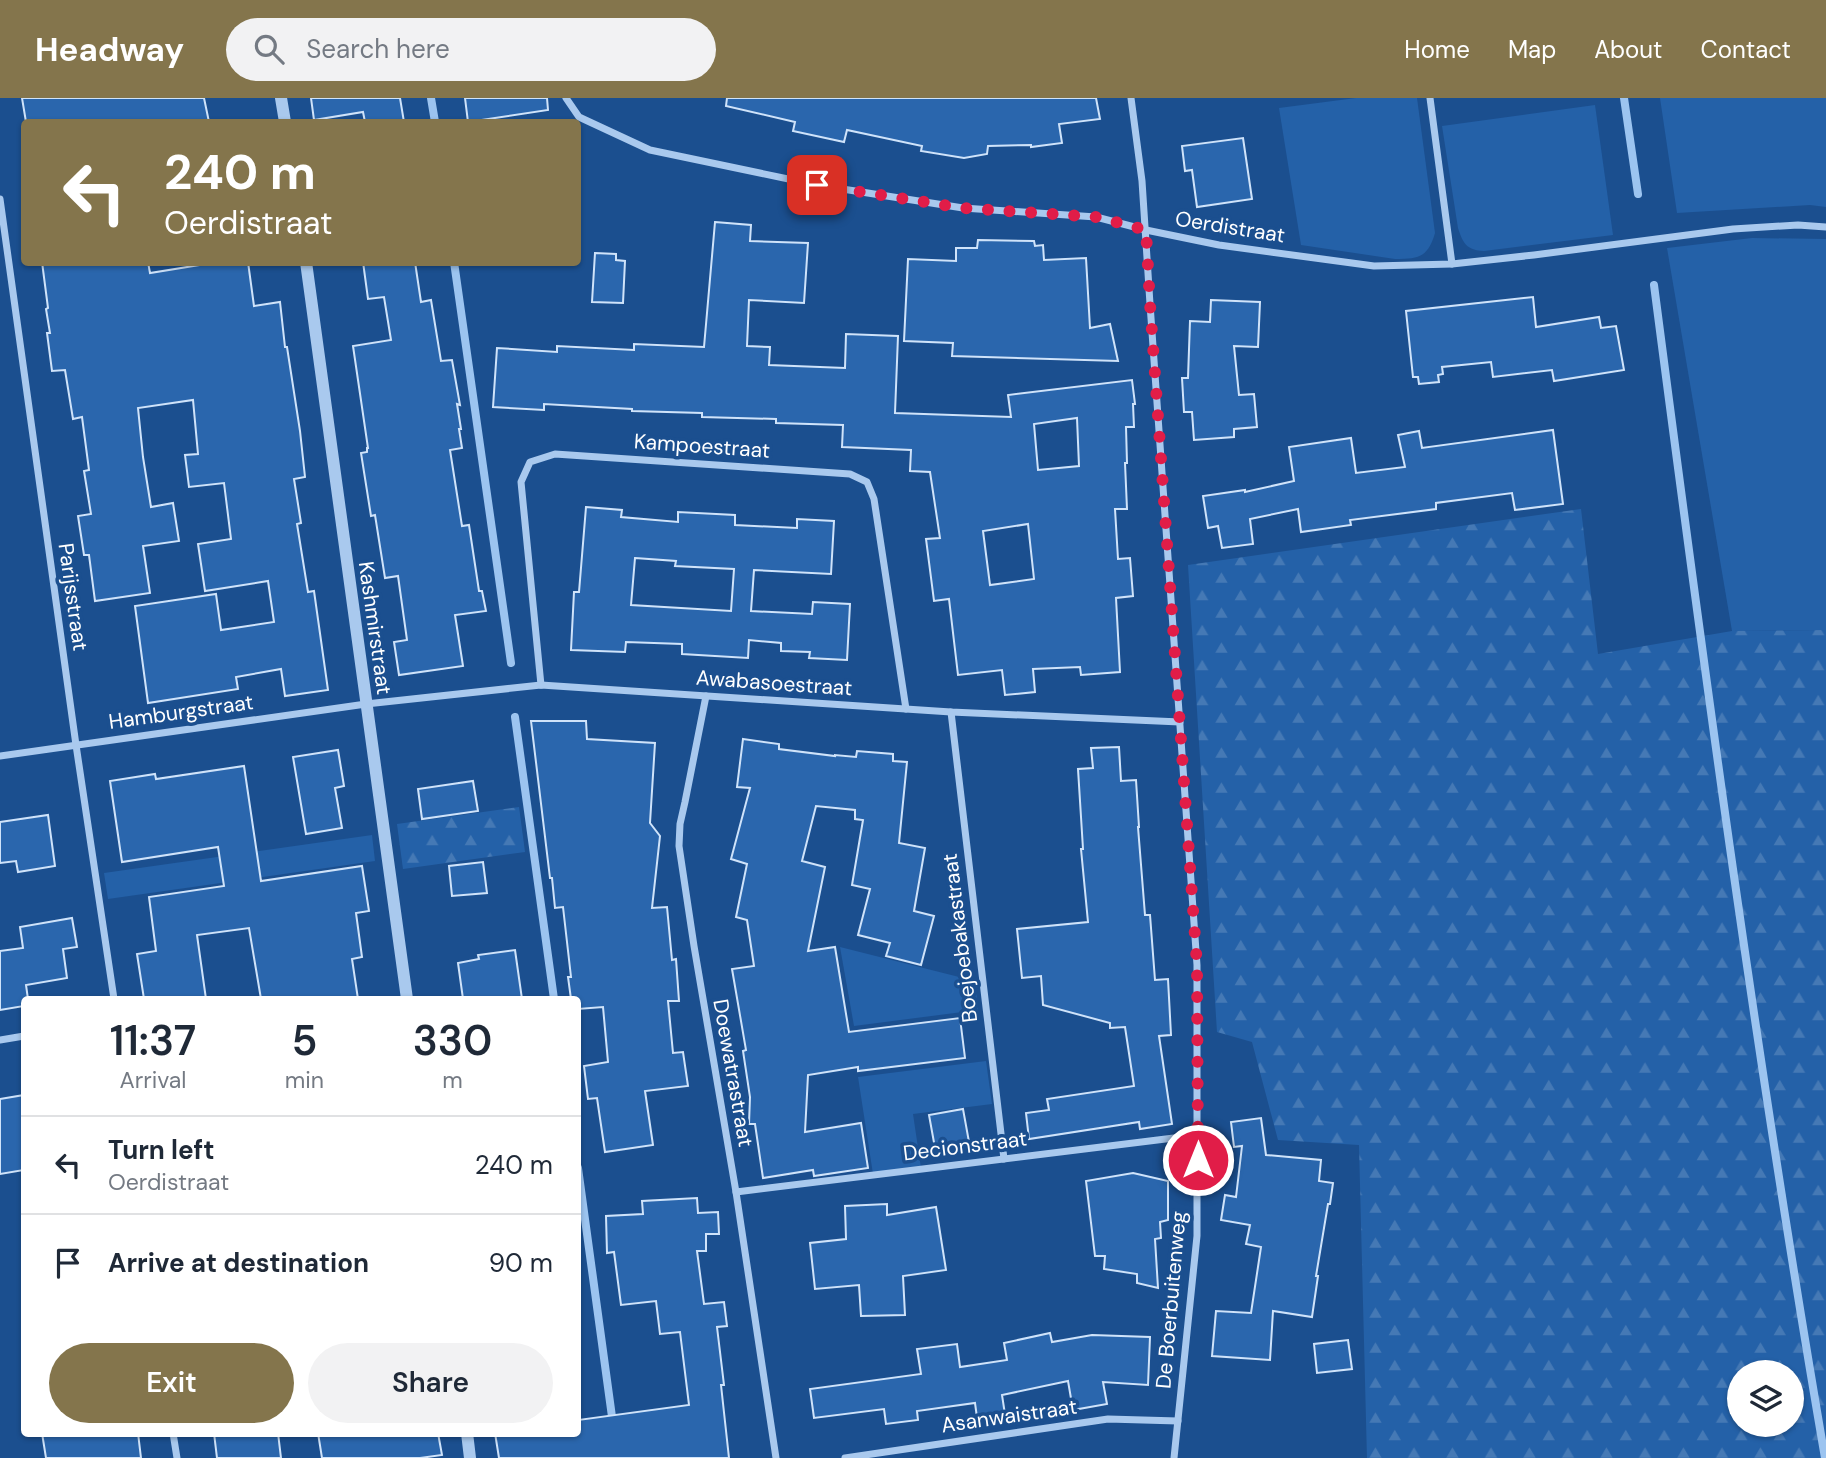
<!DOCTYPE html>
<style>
body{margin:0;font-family:"DM Sans",sans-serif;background:#f2f2f3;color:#1f2937;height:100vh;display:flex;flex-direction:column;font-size:26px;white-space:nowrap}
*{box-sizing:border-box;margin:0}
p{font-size:23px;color:#747a83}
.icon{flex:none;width:38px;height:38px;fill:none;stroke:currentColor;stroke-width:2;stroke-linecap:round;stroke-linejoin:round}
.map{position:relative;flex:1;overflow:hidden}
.panel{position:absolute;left:21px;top:898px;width:560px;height:441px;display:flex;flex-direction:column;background:#fff;border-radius:7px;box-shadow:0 2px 5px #0004}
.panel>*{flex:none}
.hud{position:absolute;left:21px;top:21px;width:560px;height:147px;border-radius:7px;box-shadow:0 2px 5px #0004;background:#84754c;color:#fff;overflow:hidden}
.tools{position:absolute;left:1727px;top:1262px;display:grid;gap:14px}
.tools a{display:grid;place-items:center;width:77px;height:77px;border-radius:50%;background:#fff;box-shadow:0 2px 5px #0004;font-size:35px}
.pin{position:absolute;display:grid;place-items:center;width:60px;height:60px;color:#fff;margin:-30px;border-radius:14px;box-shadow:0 4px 10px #0006}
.me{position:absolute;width:77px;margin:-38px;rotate:0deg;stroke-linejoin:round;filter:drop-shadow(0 0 5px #0008)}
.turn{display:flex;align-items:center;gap:24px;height:147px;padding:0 28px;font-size:32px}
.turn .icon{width:91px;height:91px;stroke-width:2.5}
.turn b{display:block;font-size:49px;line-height:60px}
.eta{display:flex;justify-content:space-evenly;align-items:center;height:119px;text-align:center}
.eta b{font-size:42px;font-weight:600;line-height:49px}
.cta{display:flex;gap:14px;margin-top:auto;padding:14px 28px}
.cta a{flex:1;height:80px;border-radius:42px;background:#84754c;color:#fff;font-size:28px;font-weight:600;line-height:80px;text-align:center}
.cta a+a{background:#f2f2f3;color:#1f2937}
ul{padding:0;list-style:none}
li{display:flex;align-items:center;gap:21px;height:98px;padding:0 28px;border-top:2px solid #e0e1e3}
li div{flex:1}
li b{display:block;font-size:26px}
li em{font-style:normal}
header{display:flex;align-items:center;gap:42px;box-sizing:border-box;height:98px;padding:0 35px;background:#84754c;color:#fff}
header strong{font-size:33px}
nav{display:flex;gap:38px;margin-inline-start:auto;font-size:24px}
.search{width:490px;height:63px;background:#f2f2f3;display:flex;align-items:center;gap:18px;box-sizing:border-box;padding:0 24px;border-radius:38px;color:#747a83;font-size:26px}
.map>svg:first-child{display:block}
.green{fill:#2461a8}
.forest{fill:url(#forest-firs);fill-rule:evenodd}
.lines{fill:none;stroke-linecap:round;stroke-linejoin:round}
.stream{stroke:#9cc4f0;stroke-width:8}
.building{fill:#2a66ad;stroke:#cfe3fa;stroke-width:2;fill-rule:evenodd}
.minor{stroke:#a9c9ee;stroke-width:7}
.tertiary{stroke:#a9c9ee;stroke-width:12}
.route{stroke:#e11d48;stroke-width:12;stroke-dasharray:0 21.6}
.labels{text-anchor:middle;stroke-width:7;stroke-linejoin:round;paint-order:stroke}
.street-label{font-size:21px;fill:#fff;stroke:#1b4f8f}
</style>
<header>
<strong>Headway</strong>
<div class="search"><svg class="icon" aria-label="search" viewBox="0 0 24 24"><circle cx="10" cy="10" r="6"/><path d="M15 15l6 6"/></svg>Search here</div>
<nav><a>Home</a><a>Map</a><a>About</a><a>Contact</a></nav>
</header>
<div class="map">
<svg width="1826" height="1360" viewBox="0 0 1826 1360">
<defs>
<pattern id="forest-firs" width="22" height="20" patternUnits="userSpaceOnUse" patternTransform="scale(1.75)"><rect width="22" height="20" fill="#2461a8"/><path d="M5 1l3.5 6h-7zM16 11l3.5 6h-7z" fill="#4579b5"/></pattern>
</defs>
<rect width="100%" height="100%" fill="#1b4f8f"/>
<g class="green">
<path d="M1356,0H1417L1435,135C1428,159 1419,161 1395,161L1301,147L1279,10Z"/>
<path d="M1660,0H1826V109L1810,107L1677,115Z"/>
<path d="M1595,7L1613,137L1484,153C1467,152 1463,146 1458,130L1442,28Z"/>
<path d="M1752,140L1826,141V532L1732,533L1667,150Z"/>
<path d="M372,737L375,763L108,801L104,775Z"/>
<path d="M840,849L975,883L978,912L854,928Z"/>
<path d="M986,963L992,1006L913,1016L921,1070L873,1076L858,979Z"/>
</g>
<g class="forest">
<path d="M1581,411L1598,556L1732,533L1826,532V1360H1367L1359,1047L1278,1042L1252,944L1217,934L1188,467ZM1740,1274H1792V1326H1740Z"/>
<path d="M519,709L525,754L403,771L397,726Z"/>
</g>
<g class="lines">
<g class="stream">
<path d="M431,0L435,24"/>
<path d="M1624,0L1638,96"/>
<path d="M454,164L511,565"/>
<path d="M1654,187C1705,579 1758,971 1825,1360"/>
<path d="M515,619L554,901"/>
<path d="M578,1070L613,1326"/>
</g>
</g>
<g class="building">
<path d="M22,0H204L209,24H26Z"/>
<path d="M311,0H400L404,24H365L363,14L314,22Z"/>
<path d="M465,0H547L548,12L468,24Z"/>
<path d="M727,0H1096L1100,21L1059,26L1062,45L1031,49V47L988,48L987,56L964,60L921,53L922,48L847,32L844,44L793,33L795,24L726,8Z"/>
<path d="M1243,40L1252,101L1197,109L1192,72L1185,73L1182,48Z"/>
<path d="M715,124L751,127L750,143L808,145L804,205L749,202L747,248L770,249L769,267L845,270L846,236L898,238L895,315L1011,319L1008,297L1132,282L1135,306H1133L1134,329H1126L1127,365H1125L1127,411H1115L1118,461L1130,460L1133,498L1116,500L1120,574L1081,577L1080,569L1033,571L1035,594L1005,597L1002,572L958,577L949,501L934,503L926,441L940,440L930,374L910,373L911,352L842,349L843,327L776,325V321L702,319V315L632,313V311L544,306V312L493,309L497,250L557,254V248L634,252V246L704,249ZM1077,320L1079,368L1038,372L1034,326ZM1028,426L1034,481L990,487L983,433Z"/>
<path d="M978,142L1034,143L1035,148L1043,147L1044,162L1086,160L1090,230L1110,226L1118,263L952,258L953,245L904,243L908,161L956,163V150H977Z"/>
<path d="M595,155L616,156V162L625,163L623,205L592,204Z"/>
<path d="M42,164H148L150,175L218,164H248L254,208L280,204L285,249H287L300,333L305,379L294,381L301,425L297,426L308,494L314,493L328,592L285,598L281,571L236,579L238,591L148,605L135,508L216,496L221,532L274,524L268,483L205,493L198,446L231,441L224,385L189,389L185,357L198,356L193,302L138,310L143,359L151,409L173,405L179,443L143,448L150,495L95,503L89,457H84L78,418L91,416L84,373L89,372L82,319L73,321L65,272L52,273L47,235H50L46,211L48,210Z"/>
<path d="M363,164H415L421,204L431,202L441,263L452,262L460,307L457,306L461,331H459L462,350L450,352L462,428L469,427L479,493H482L486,513L455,517L463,568L399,577L394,544L407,542L398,478L385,480L375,417L371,418L361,355L367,354V350H368L353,248L391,242L384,199L368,201Z"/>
<path d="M1533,199L1536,229L1599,219L1601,230L1616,228L1624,272L1554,283L1552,272L1493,279L1491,264L1442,269L1443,276L1438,277L1439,284L1419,286L1418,279H1413L1406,213Z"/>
<path d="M1211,202L1260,204L1258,249L1234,248L1239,297L1254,296L1257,329L1234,331V339L1194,342L1192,314H1184L1182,280H1188L1190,223L1210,224Z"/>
<path d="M1553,332L1563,406L1515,412L1512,395L1436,405V411L1350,422L1351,427L1301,434L1298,411L1250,421L1253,446L1222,450L1218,428L1208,430L1203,398L1245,392V394L1294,383L1289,349L1351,340L1356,375L1405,369L1398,337L1419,333L1422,350Z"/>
<path d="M586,409L622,412L621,419L678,424V414L735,417V427L797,430V421L834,423L831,476L754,472L751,513L812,516L813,504L850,506L847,562L809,560L810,554L781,553V545L749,542L748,560L682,556V546L626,544L625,554L571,552L574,494H579ZM635,460L676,463L675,468L734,471L731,513L631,507Z"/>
<path d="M531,623H586L587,641L655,645L650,725L660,738L652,810L667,809L672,862L676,861L679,903H668L673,955L683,954L688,988L645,993L653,1047L605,1054L597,1000L588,1001L584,968L608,964L603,909L578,911V901H571L568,879H571L563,809L555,810L552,780H550Z"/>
<path d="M743,641L779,646V651L835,658V657L856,659L857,653L893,656V663L907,664L899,745L925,750L914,813L934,818L921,867L886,858L890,845L858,837L870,791L852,787L863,722L855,721V712L816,708L802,763L825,769L808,853L835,849L849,934L960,920L965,960L858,973V969L808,977L805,1034L861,1025L868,1070L814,1078L813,1072L763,1080L755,1026H749L750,999L743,953L746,952L732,871L754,868L747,822L736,819L747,766L731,761L750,690L737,689Z"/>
<path d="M1119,649L1121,683L1136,682L1139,729H1138L1145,817H1150L1155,882L1168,881L1171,937L1159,938L1172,1026L1140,1031L1139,1024L1029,1041L1026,1015L1049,1012L1047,1001L1134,988L1125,929L1110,930V925L1043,907L1041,878L1022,880L1017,831L1088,824L1081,751H1083L1078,671L1093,670L1091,650Z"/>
<path d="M338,652L344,688L335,690L342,730L306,736L293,659Z"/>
<path d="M244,668L261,783L362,768L369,813L356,815L362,859L352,861L358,901H261L249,830L197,837L206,901H144L137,856L156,853L149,799L224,788L218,749L122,764L110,683L155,676L156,681Z"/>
<path d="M473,683L478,713L422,721L418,691Z"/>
<path d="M48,717L55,768L18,774L16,763L0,765V724Z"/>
<path d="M483,764L487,795L452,798L449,768Z"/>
<path d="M72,820L77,849L63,851L67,880L26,887L28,901H24V908L0,912V853L23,850L20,829Z"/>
<path d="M515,852L522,901H463L458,865L479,861L478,857Z"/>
<path d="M24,997V1072L0,1076V1001Z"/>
<path d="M963,1011L969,1044L935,1050L929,1017Z"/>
<path d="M1261,1020L1266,1057L1321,1062L1319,1083L1333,1085L1330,1106H1328L1316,1178H1318L1312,1219L1273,1213L1270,1262L1212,1258L1216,1213L1251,1215L1261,1149L1246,1146L1250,1127L1221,1122L1225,1097L1236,1099L1242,1048L1234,1049L1231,1024Z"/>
<path d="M1133,1075L1168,1083V1122L1160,1124L1161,1140L1155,1141L1158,1190L1137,1185V1176L1104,1171L1105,1158H1095L1086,1083Z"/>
<path d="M697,1100L698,1115L718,1114L719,1136H706V1153H697L704,1206L724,1204L727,1228L717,1229L724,1287H721L729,1360H499L495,1335H578V1322L689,1307L680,1234L660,1236L656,1203L621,1207L614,1154L607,1155L606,1118L643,1116L642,1103Z"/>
<path d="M887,1106V1117L936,1109L946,1172L903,1178L905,1217L861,1218L859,1187L815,1191L810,1145L846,1141L845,1108Z"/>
<path d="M1050,1235L1052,1244L1092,1237L1150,1239L1148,1287L1103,1284L1107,1306L1073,1312L1068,1283L1002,1297L1006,1323L978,1327L975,1305L917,1313L918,1322L886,1326L884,1311L814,1320L810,1291L921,1276L917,1251L957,1246L960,1269L1007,1262L1004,1245Z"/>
<path d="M1348,1242L1352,1271L1317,1275L1314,1246Z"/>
<path d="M42,1335H138L141,1360H46Z"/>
<path d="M214,1335H278L281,1360H217Z"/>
<path d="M318,1335H438L442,1357L420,1360H322Z"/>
</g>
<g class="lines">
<g class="minor">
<path d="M566,0L579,19L650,52L817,87L963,110L1096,119L1146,132L1219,147L1374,168L1452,166L1534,157L1733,131L1798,127L1826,129"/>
<path d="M1131,0L1142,83L1150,206L1197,867V1138L1174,1360"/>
<path d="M1430,0L1452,166"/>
<path d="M0,101L76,647L114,901"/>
<path d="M541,587L521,384L530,364L555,356L850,376L867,384L874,401L906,611"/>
<path d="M706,598L685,704L680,726L679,748L694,848L736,1094L776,1360"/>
<path d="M951,614L1004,1061"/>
<path d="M0,658L366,606L541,587L951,614L1180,624"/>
<path d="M0,942L24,938"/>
<path d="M736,1094L1198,1037"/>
<path d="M173,1335L177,1360"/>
<path d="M845,1360L1108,1321L1178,1323"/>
</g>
<g class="tertiary">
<path d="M281,0L285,24"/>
<path d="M306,164L407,901"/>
<path d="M467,1335L470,1360"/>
</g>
</g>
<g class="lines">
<path class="route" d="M817,87L963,110L1096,119L1146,132L1150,206L1197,867L1198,1062"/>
</g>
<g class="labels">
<g class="street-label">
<text transform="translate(1230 129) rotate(9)" y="7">Oerdistraat</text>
<text transform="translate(702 348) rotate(4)" y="7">Kampoestraat</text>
<text transform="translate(73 499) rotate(82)" y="7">Parijsstraat</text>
<text transform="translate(375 530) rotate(82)" y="7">Kashmirstraat</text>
<text transform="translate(774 585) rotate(4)" y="7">Awabasoestraat</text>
<text transform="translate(181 614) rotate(-8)" y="7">Hamburgstraat</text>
<text transform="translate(960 840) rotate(-97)" y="7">Boejoebakastraat</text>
<text transform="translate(733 975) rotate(80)" y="7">Doewatrastraat</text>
<text transform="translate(965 1048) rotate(-7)" y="7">Decionstraat</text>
<text transform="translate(1171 1202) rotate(-85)" y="7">De Boerbuitenweg</text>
<text transform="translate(1009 1318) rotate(-8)" y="7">Asanwaistraat</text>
</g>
</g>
</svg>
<div class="tools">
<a><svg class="icon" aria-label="layers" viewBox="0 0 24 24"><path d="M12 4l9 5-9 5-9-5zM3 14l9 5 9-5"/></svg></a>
</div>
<div class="pin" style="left:817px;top:87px;background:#d93025"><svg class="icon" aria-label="arrive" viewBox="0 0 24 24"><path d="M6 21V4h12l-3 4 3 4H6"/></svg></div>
<svg class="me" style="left:1198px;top:1062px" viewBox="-20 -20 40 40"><circle r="17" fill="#e11d48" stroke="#fff" stroke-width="3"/><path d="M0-11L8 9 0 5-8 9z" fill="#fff"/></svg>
<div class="hud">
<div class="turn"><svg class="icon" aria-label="left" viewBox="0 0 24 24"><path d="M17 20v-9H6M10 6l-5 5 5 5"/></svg><div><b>240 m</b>Oerdistraat</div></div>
</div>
<section class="panel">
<div class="eta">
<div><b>11:37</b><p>Arrival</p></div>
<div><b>5</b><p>min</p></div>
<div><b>330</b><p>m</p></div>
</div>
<ul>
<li><svg class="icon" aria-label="left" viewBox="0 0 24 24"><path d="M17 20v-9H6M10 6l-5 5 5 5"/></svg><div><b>Turn left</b><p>Oerdistraat</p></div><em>240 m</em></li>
<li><svg class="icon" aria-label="arrive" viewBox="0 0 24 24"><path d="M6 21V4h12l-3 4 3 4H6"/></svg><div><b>Arrive at destination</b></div><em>90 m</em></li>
</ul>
<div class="cta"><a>Exit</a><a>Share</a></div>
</section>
</div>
